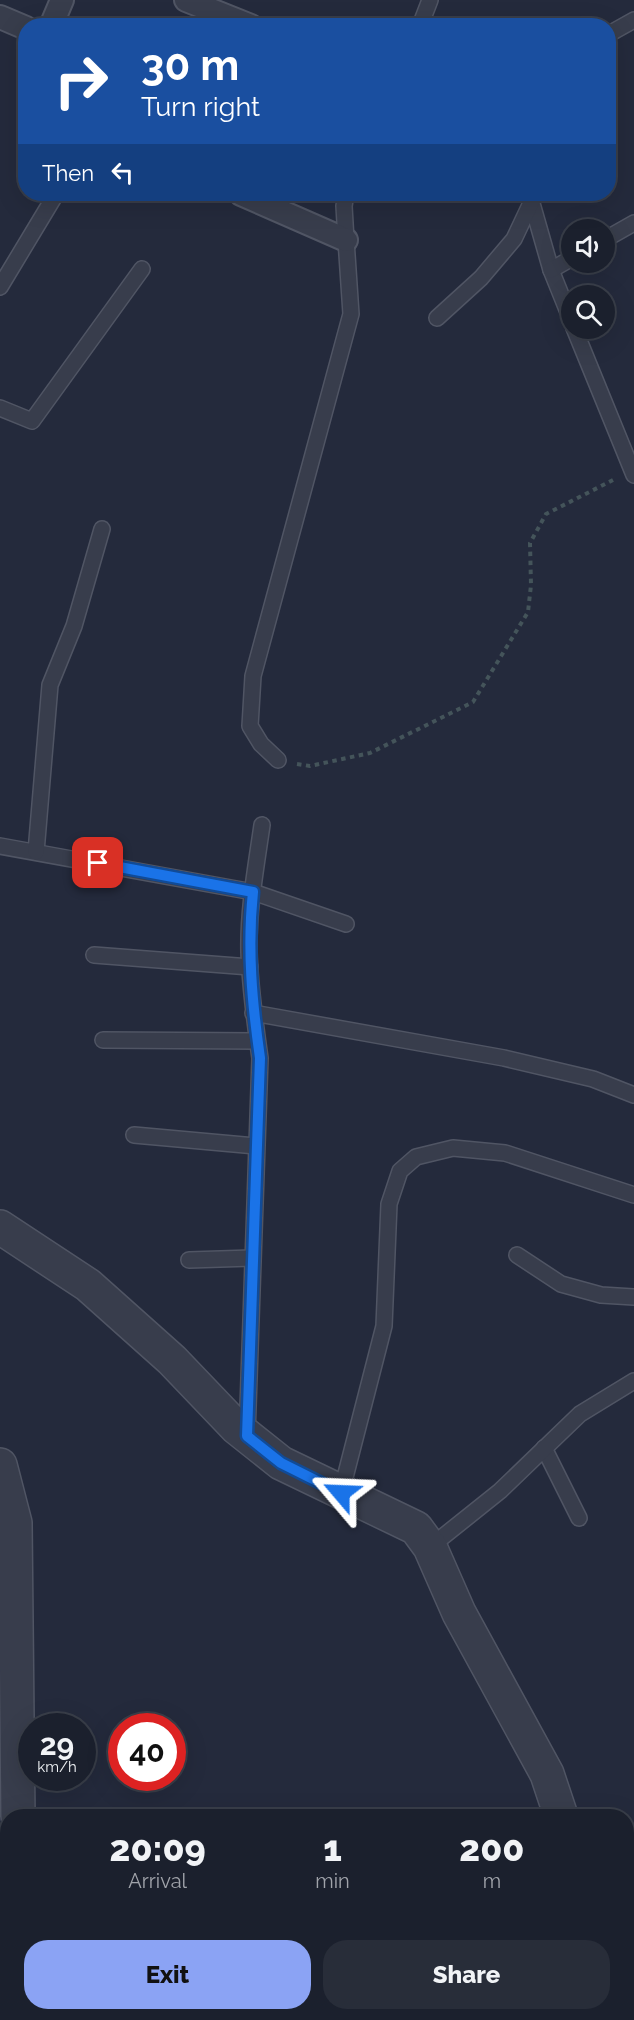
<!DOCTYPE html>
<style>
body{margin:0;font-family:Raleway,sans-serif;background:#282d39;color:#f1f3f6;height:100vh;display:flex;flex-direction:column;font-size:22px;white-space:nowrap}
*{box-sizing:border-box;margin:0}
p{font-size:20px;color:#a0a3aa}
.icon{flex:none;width:33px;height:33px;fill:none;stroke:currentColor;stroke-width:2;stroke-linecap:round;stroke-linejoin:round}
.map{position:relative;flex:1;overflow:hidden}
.drawer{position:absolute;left:0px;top:1809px;width:634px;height:212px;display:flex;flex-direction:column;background:#1b202d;border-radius:24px 24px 0 0;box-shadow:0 6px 24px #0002,0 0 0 2px #393e49}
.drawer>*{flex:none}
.top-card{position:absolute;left:18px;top:18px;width:598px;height:183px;border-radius:24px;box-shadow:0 6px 24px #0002,0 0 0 2px #393e49;background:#1a4fa0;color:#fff;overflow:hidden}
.tools{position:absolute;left:561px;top:219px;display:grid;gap:12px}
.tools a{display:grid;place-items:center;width:54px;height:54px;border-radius:50%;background:#1b202d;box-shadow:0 6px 24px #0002,0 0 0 2px #393e49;font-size:30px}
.speed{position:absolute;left:18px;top:1713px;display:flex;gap:12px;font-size:30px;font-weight:700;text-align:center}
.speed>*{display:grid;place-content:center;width:78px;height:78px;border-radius:50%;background:#1b202d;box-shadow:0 6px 24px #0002,0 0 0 2px #393e49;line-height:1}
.speed small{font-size:15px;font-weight:400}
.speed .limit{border:9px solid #d22;background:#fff;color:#111}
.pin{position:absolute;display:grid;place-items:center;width:51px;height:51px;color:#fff;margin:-26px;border-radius:12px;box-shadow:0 3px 9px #0006}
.me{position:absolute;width:66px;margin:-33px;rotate:296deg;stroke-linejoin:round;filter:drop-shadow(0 0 4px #0008)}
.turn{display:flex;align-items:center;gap:21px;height:126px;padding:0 24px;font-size:27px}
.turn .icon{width:78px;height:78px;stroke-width:2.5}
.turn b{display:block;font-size:42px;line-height:51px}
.then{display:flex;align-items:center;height:57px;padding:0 24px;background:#0003;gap:12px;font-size:22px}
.eta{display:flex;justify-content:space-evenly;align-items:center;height:102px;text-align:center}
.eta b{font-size:36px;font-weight:800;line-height:42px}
.button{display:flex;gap:12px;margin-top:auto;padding:12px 24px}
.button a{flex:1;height:69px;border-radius:24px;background:#8ba3f4;color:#111;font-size:24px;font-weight:800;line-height:69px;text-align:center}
.button a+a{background:#282d39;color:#f1f3f6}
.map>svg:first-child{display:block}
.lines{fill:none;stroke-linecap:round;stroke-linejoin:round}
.service-casing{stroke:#505564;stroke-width:18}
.pedestrian-casing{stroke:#505564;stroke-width:26}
.tertiary-casing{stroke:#505564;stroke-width:36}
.path{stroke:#44545a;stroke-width:4;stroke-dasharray:4.5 4.5;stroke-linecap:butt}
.service{stroke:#383d4c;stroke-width:15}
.pedestrian{stroke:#383d4c;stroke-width:22}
.tertiary{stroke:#383d4c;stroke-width:33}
.route-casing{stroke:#114b97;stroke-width:15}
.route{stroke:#1a73e8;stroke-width:10}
</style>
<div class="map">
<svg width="634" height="2020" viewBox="0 0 634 2020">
<rect width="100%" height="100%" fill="#242a3c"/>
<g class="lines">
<defs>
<g id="service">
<path d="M420,26L430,0"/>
<path d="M609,34L634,20"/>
<path d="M531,200L551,270L572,322"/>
<path d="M604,240L634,223"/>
<path d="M551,270L572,258"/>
<path d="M0,287L56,194"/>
<path d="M437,318L481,278L514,239L531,203"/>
<path d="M574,328L634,475"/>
<path d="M0,408L32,421L142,269"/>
<path d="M278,760L261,744L250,726L253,676L351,314L346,240L344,206L346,194"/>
<path d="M0,846L253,892L346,924"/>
<path d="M36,852L50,685L74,626L102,529"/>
<path d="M94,955L250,967"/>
<path d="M253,1013L504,1058L593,1079L634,1095"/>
<path d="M103,1040L257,1041"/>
<path d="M134,1135L256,1146"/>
<path d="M517,1255L561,1284L601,1295L634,1297"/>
<path d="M189,1260L252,1258"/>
<path d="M247,1436L260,1058C255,1023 250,988 249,952C248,910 256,867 262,825"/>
<path d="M544,1448L579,1518"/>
<path d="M341,1493L384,1326L389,1204L400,1171L416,1157L453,1148L505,1153L634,1195"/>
<path d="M430,1547L500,1491L580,1414L634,1381"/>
<path d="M627,1870L634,1865"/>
</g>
<g id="pedestrian">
<path d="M186,0L251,26"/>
<path d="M0,17L26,28"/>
<path d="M51,26L62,0"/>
<path d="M241,194L346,240"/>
</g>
<g id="tertiary">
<path d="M0,1227L88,1285L172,1360L237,1428L281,1463L416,1528L430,1547L459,1613L547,1774L561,1816"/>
<path d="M0,1465L15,1523L18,1816"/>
<path d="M627,1985L634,1992"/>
<path d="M19,2013V2020"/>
</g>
</defs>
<use href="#service" class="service-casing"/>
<use href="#pedestrian" class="pedestrian-casing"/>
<use href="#tertiary" class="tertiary-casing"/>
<path class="path" d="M297,764L310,766L370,753L473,702L528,612L531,585L530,543L546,514L613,480"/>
<use href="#service" class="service"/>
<use href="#pedestrian" class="pedestrian"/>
<use href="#tertiary" class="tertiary"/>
</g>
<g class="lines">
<defs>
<path id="route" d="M98,863L253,892C247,948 252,1002 260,1058L247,1436L281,1463L341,1493"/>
</defs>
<use href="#route" class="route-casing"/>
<use href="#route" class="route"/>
</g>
</svg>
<div class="tools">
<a><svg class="icon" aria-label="sound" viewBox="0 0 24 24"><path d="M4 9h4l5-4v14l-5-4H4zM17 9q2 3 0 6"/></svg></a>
<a><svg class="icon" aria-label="search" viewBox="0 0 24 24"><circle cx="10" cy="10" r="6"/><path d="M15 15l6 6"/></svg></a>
</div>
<div class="speed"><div>29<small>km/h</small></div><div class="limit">40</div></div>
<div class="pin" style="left:98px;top:863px;background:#d93025"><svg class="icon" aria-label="arrive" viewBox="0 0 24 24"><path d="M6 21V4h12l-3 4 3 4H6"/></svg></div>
<svg class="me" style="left:341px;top:1493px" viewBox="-20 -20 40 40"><path d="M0-17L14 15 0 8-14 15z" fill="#1a73e8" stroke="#fff" stroke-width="4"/></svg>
<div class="top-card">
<div class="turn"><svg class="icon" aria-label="right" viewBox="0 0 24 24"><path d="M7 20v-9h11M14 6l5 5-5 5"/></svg><div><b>30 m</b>Turn right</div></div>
<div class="then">Then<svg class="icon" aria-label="left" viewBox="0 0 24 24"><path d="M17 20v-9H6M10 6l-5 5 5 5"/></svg></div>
</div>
<section class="drawer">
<div class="eta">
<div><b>20:09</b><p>Arrival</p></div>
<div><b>1</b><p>min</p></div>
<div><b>200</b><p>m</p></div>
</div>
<div class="button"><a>Exit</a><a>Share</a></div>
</section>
</div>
